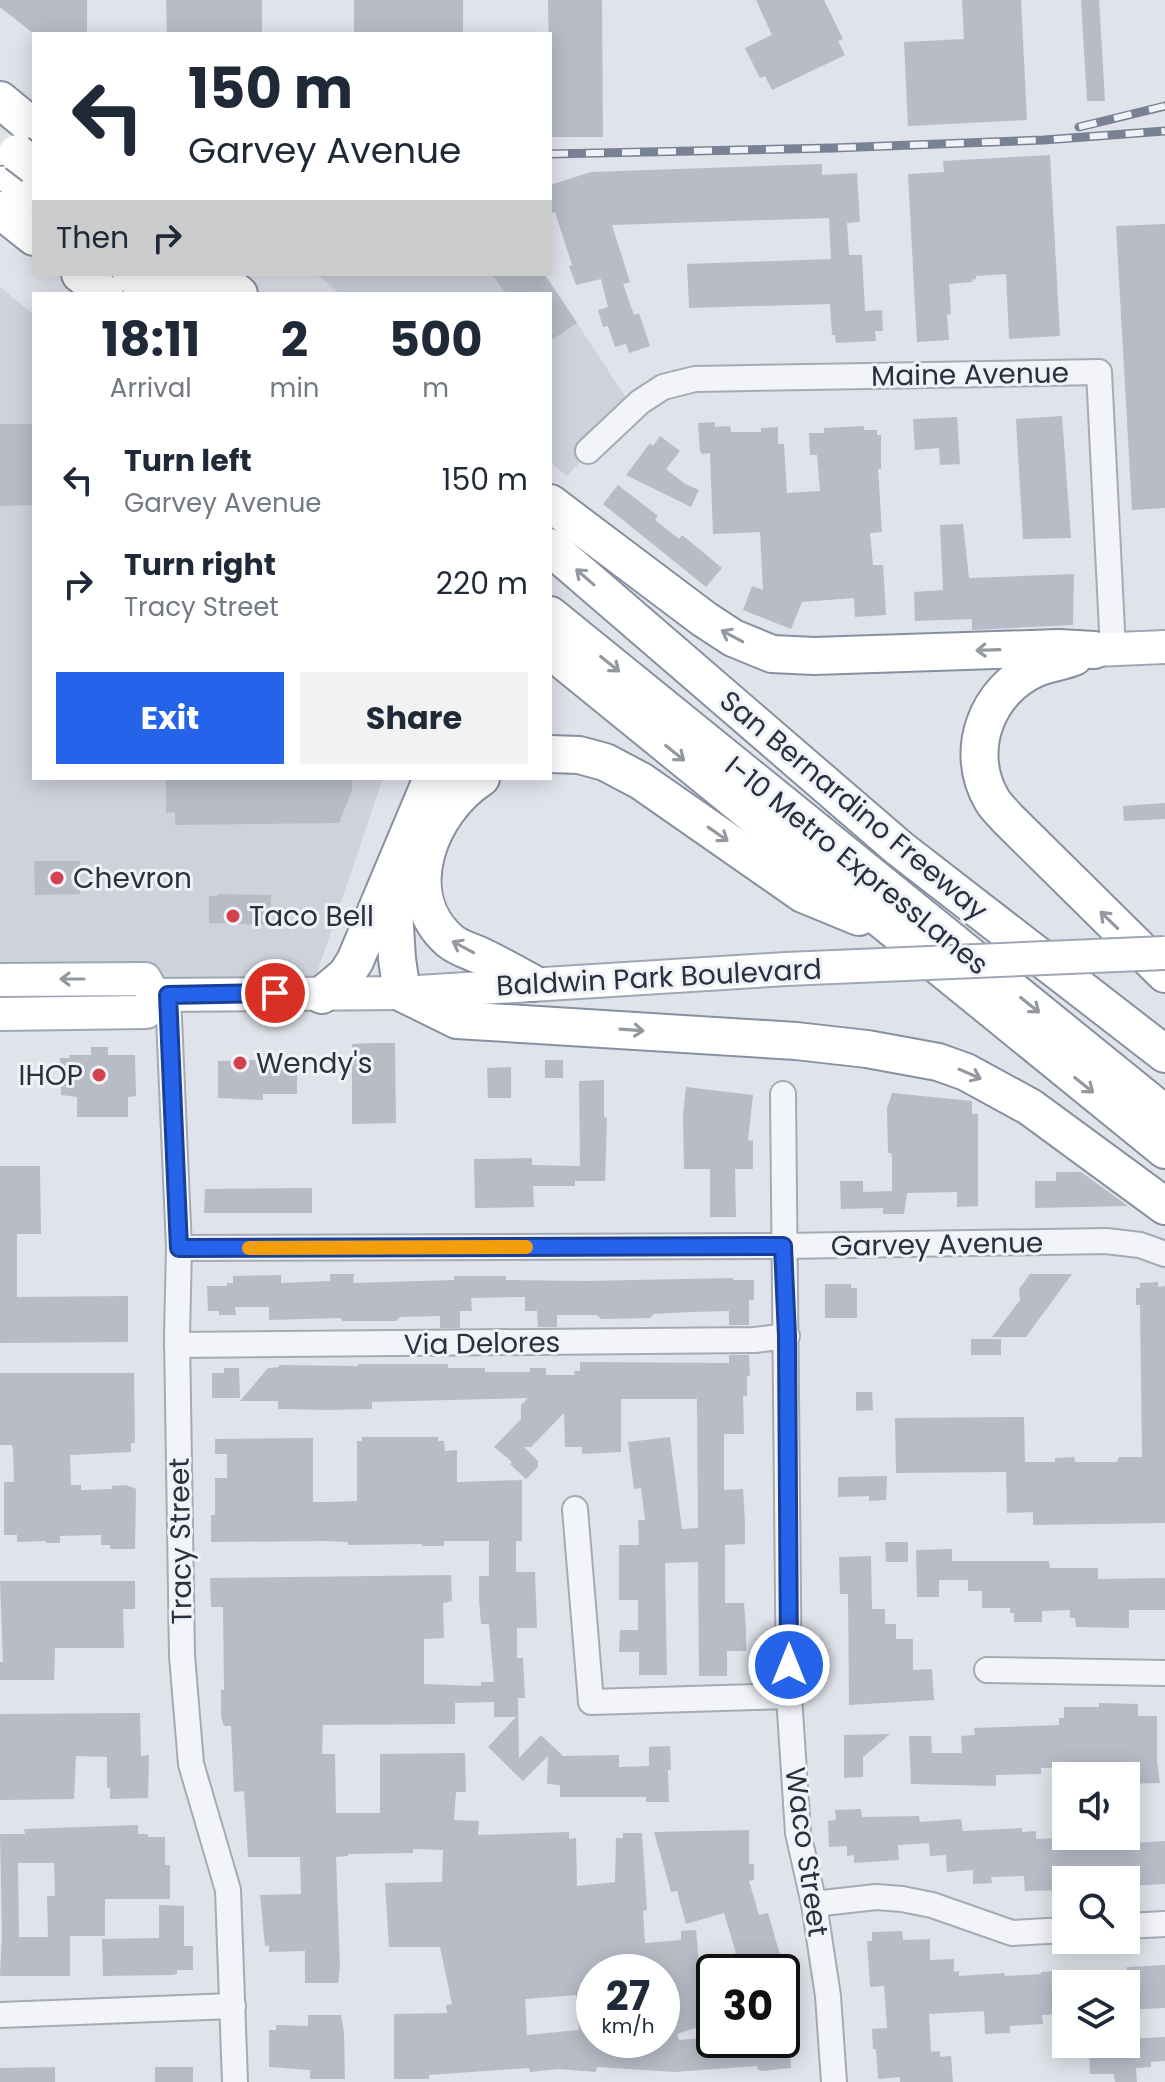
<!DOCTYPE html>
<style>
body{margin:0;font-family:Poppins,sans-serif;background:#f2f2f3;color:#1f2937;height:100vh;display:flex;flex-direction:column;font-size:30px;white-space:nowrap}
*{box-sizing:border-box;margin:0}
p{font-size:26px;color:#747a83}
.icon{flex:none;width:44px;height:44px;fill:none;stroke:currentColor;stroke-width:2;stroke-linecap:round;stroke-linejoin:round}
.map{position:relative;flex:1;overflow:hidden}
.details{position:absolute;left:32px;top:292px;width:520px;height:488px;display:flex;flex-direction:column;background:#fff;border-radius:0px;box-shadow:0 4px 20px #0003}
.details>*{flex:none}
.guide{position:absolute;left:32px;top:32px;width:520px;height:244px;border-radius:0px;box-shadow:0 4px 20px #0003;background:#fff;color:#1f2937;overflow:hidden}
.tools{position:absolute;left:1052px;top:1762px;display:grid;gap:16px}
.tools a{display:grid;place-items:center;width:88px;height:88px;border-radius:0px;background:#fff;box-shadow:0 4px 20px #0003;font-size:40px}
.speed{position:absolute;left:576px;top:1954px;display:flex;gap:16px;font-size:40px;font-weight:700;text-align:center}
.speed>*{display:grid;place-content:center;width:104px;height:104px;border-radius:50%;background:#fff;box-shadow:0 4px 20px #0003;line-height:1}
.speed small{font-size:20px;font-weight:400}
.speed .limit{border:4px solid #111;border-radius:12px;background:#fff;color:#111}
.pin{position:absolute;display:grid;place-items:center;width:68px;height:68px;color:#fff;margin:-34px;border:4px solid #fff;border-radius:50%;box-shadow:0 2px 8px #0007}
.me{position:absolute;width:88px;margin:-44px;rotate:0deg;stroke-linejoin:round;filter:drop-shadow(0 0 6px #0008)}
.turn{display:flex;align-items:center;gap:28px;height:168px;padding:0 24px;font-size:36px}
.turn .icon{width:104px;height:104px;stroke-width:2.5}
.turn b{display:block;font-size:56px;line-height:68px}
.then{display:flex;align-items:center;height:76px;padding:0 24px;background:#0003;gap:16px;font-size:30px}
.eta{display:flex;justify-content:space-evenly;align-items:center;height:136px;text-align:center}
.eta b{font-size:48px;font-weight:700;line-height:56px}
.action{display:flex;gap:16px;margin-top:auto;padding:16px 24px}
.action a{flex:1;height:92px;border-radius:0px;background:#2563eb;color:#fff;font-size:32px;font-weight:700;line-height:92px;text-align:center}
.action a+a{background:#f2f2f3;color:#1f2937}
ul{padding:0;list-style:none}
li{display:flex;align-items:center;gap:24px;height:104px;padding:0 24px}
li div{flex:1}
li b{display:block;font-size:30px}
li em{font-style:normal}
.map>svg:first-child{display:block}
.built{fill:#ced2dc}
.building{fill:#b7bcc7;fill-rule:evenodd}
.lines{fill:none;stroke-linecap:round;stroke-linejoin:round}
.minor-casing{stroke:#a5aab4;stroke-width:28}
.major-casing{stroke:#9fa7b6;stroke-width:36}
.highway-casing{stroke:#8790a1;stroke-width:40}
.minor{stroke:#f3f4f8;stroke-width:24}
.major{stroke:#fff;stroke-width:32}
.highway{stroke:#fff;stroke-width:36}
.rail-casing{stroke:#798294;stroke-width:9}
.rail{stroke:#f0f2f7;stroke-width:6;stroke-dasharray:18;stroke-linecap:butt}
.major-bridge-casing{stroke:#9fa7b6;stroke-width:36;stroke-linecap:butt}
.highway-bridge-casing{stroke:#8790a1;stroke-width:40;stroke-linecap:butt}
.major-bridge{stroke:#fff;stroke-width:32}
.highway-bridge{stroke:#fff;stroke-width:36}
.oneway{stroke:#9498a0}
.route-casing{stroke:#184099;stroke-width:20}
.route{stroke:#2563eb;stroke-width:14}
.slow{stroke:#f59e0b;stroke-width:14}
.poi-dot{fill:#d3404f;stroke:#f0f2f7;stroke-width:3}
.labels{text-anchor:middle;stroke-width:6;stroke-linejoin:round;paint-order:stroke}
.street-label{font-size:28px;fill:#283042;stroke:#f0f2f7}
.poi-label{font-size:28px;fill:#283042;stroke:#f0f2f7;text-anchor:start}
</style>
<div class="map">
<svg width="1165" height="2082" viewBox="0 0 1165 2082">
<rect width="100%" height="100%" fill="#e0e3ea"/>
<g class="built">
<path d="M316,274H545L632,407L567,476L550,462V294H341Z"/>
<path d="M0,287L34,315V778H383L316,976L0,1001Z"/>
</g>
<g class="building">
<path d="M0,0H87V34H34L0,7Z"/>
<path d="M166,0H262V34H167Z"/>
<rect x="354" y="0" width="109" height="34"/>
<path d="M548,0H602L603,137H550Z"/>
<path d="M756,0H824L843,39L838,41L845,55L772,90L765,76L760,78L745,48L772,35Z"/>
<path d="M962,0H1021L1027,120L908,126L904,42L964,39Z"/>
<path d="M1081,0H1099L1105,101H1087Z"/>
<path d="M1050,155L1060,336L1009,339L1006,274L976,276V279L972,280L973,282L949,284L951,314L947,315L949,340L917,342L908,174L944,172L943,161Z"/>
<path d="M822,164V175L857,173L860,222L847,223L849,255H862L865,311L882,310L883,331H875L876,341L836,343L835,335H832L830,304L689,308L687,264L831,259L829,218L612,225L630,282L623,284L634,315L639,313L650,346L629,353L626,344L615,347L608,326L603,327L598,310L608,307L601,279L576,285L569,266L572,265L555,212L552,213L550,205V185L591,172Z"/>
<path d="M1165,224V508L1132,510L1116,226Z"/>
<path d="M492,274H544L577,323L550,341V294H506Z"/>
<path d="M1062,416L1071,538L1023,539L1016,419Z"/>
<path d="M957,417L960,464L940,465L939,448L915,450L913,419Z"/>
<path d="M715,422V427L730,426L731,432H761V428L778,427V444H784L787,493L820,491L817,455H810L809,433H824V428L864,426V430H877V435H881V469H878L882,532L870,533L873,565H883L886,615L855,617L854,598L802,602L791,629L743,610L752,586L763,590L760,532L713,534L710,453L702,454L700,451L698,423Z"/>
<path d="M0,424H34V505L0,506Z"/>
<path d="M660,436L680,451L666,469L685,484L699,490L691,507L626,475L650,443L653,446Z"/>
<path d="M618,485L658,516L655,520L679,539L682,535L722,568L706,587L603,504Z"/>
<path d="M963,524L969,578L1074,574L1073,625L972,630V619L915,621L914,592L943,590L940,525Z"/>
<path d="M166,778H352V791L339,823L175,825V812L166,813Z"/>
<path d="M1165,803V819L1124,821L1123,806Z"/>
<path d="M34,861H80V894L35,895Z"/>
<path d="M217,894L271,895V925L209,923V896H217Z"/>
<path d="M371,1043H395L396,1123L352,1124V1044Z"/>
<path d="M91,1047H108V1055H135L136,1096L128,1097V1117H77V1097L61,1095L60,1058H69V1055H91Z"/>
<path d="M297,1059V1094H263V1100L218,1098V1061Z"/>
<rect x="545" y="1060" width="18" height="18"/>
<path d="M511,1067V1098H488L487,1068Z"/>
<path d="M604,1080V1117L607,1118L605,1181H575V1186H533L534,1207L475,1208L474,1159L532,1158V1165L580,1166L579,1081Z"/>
<path d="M686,1087L753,1095L748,1140L753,1141V1169H735L736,1217H710V1169H684L683,1114Z"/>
<path d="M892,1093L972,1101V1114H978V1206L957,1207V1192L907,1193L904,1214H883V1208L841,1209L840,1181H863V1192L892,1191V1156L891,1153H888L887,1108Z"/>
<path d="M0,1166H40L41,1234H17V1297L128,1296V1342L0,1343Z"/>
<path d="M1056,1172H1081L1128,1206L1035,1208V1181H1056Z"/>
<path d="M312,1188V1213H204L205,1189Z"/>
<path d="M330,1274H354L353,1283L454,1280V1276H506V1280L586,1281L733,1278V1280H754V1300H749V1325H729V1311L689,1312L654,1314L650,1318L601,1319L597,1315H557V1327H538L537,1311H525V1297L471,1298L472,1311H460V1328H440V1316L400,1317L396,1321H343L340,1318L269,1320V1307H235L236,1315H219V1311H208L207,1286H227V1283H233V1276L281,1275V1283L330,1281Z"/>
<path d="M1030,1274H1072L1026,1337H992L1020,1300L1019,1289Z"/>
<path d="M1158,1282V1287L1165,1286V1523L1033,1525V1512L1007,1513L1006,1472L896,1473L895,1418L1024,1417L1025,1462H1055V1458L1074,1457L1075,1462H1117L1119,1457H1142L1140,1305H1136V1288H1140V1283Z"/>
<path d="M825,1284H851V1288H857V1318H825Z"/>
<rect x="971" y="1339" width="30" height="16"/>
<path d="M729,1355H749L750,1376H747V1396H743L744,1434H724V1490L743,1489L745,1523V1544L725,1545V1603H744L746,1628V1651H727V1676H699L698,1562L665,1563L667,1675H639V1652H619L620,1630H638V1600H619V1545H639L638,1520H645L641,1488L634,1489L628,1442L670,1437L682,1529L698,1528L697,1399H621V1452L582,1454V1447H565L564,1413L531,1447H524L538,1461V1467L526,1479L510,1464L512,1462L494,1447L521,1419V1405L528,1398L372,1402V1409L328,1410L278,1409V1401H240L268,1368L279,1367V1365L358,1366V1364H448V1368H485V1372H530V1368H546V1375H575L574,1371H580V1362L729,1363Z"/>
<path d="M224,1368H239L240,1398H212V1373H224Z"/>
<path d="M0,1373H134L135,1443H131V1452L70,1455L71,1485H81V1490L112,1489V1486L126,1485L136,1489L135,1549H110V1545H101V1535L60,1536V1543H46V1541L17,1542V1535H4V1482H14L13,1450L12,1445H0Z"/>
<path d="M856,1392H872L873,1410L856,1411Z"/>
<path d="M362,1437H438V1441H444L445,1451L457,1450V1482L522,1480V1541H516V1572H535L537,1628H517V1658H523L525,1698H518L519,1758L541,1735L563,1756L619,1755V1767L649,1766V1747L670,1746L671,1770H668L669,1802H646V1797H560V1785L547,1784L548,1756L523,1781L488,1747L516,1717H494V1702L455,1703V1724L323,1725L322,1754H335L336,1813H380V1754L465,1753L466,1792H456L454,1820L479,1821L478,1835L569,1832V1839L576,1838L577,1886L615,1882L616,1838H623V1833H642L647,1910L643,1911L645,1943L681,1940V1931L696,1930L699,1964L736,1953L724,1913L686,1924L677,1891L671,1892L654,1832L749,1830V1864H754V1880L749,1881L759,1915L768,1913L785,1972H714V2022L677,2034L679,2040L714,2037V2040H789L791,2068L761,2071L758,2070L757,2066L674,2072L597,2067L596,2072L558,2069L530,2072L529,2068L429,2075V2079H394V2014L447,2013L446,2005L452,2004L440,1947H389L385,1883L442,1882L443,1850L413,1849V1853L348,1854V1856L336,1857L340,1967L338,1983H305V1951L269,1952V1945L265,1946L260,1895L301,1894L300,1857H248L244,1791L234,1792L231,1726H224L221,1717V1690H224L223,1607H211L210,1578L451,1575L452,1601L443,1603L444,1638L424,1639V1684L481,1686V1682H494L489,1624H481L479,1599V1576H489V1541H444V1546H422V1544L348,1545V1542L327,1541L211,1542V1515H215V1478H227V1454H215V1439L313,1438V1502H327L357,1501V1441H362ZM594,1972H662V2040H594ZM576,1995L579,2030L527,2035L525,1999Z"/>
<path d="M887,1476L886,1500L869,1501V1496L838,1497V1477Z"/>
<path d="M885,1542H908V1562H886Z"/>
<path d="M952,1549V1561H1049L1050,1568H1098V1579L1165,1578V1610H1129V1628L1076,1627L1075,1618H1070V1610L1042,1611V1622H1014V1613H1010V1608H982V1591H968V1580H939V1597H917L916,1550Z"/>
<path d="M871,1556L872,1609H885V1624H896V1639H913V1670L932,1669L934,1700L849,1705L848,1594H840L839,1557Z"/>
<path d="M0,1581H135V1609H123L124,1648H55L54,1680H0V1662H3Z"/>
<path d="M1099,1703L1138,1704V1716H1157V1761L1160,1783L1126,1784V1776H1111V1771L1101,1772V1767L1041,1768V1774L996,1775V1786L911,1784L909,1736H931L932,1753H962L961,1736L975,1735L974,1728L1059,1725V1718H1064V1707H1099Z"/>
<path d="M140,1713L141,1756L149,1755L148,1798L110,1799V1788H107V1757L76,1756L74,1799L0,1800V1714Z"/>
<path d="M890,1734L863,1757V1777L844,1778V1735Z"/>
<path d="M861,1809L862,1817L919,1816L920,1822L961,1819L963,1831L1022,1828V1832L1036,1831V1839L1120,1836L1121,1844L1165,1841V1884L1126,1886V1880H1122L1121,1871L1077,1874V1880H1066V1890L1025,1891L1024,1876L991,1877L992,1883L973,1884V1870L947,1872L946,1855L930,1856L929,1843L898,1845L899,1860L854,1863V1855L847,1856V1846L829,1847L828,1821L836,1820L835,1810Z"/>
<path d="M138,1825V1834H148V1837H165V1865H170V1899H105V1936H70V1976H0L2,1935L0,1834H25L24,1829ZM18,1863H54L55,1896H47L48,1937H19Z"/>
<path d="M159,1905L184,1906V1946H193V1970H177V1974L171,1975L103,1976L102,1939L159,1938Z"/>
<path d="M902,1931L903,1940L930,1939V1960L954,1959V1972L959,1971V1976L1004,1973L1005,1976L1041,1974V1972L1066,1970V1990H1062L1063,1996L1057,1997L1058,2014L1042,2015L1043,2024L1010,2026V2033L985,2034L984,2011L929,2014L931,2052L940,2051V2057L951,2056L953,2082H900V2077L878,2079L876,2049H873L872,2029L887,2028L884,1986L870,1987L867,1941H872V1932Z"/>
<path d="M1165,1965V2008L1126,2010L1127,1967Z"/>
<path d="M308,2015H341L344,2032L345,2079H310V2070L269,2067V2030H276V2025L308,2026Z"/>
<path d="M1165,2037V2061L1151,2062V2067L1136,2068L1137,2082H1115L1114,2074H1090L1089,2050L1108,2047V2044H1128L1127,2039Z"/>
<path d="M55,2067V2082H0V2068Z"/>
<rect x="155" y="2067" width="38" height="15"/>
</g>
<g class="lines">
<defs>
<g id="minor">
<path d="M588,451L640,402L663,387L695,379L1099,372L1113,650"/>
<path d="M168,995L179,1248L177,1336L182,1656L191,1764L228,1890L235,2082"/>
<path d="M783,1094L789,1696L798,1833L814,1904L828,1996L834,2082"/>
<path d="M179,1248L783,1246L1106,1241L1140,1245L1165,1254"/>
<path d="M177,1345L755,1340L787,1336"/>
<path d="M575,1509L591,1702L789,1696"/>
<path d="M987,1670L1165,1673"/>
<path d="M814,1904L876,1897L902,1899L932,1905L1012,1933L1066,1930"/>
<path d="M1126,1926L1165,1924"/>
<path d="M0,2015L233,2006"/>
</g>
<g id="major">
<path d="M1094,650L1165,647"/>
<path d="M0,980L145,979L154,995"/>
<path d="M154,995L402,993L786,969"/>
<path d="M0,1014L146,1012L154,995"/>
</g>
<g id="highway">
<path d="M0,100L34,128"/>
<path d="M0,167L34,195"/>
<path d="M0,210L34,237"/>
<path d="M80,274L105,294"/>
<path d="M131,274L155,294"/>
<path d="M169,274L194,294"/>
<path d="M214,274L239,294"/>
<path d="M550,503L704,619L733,638L772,654L814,656L1059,648L1094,650"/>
<path d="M550,547L899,848L1165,1054"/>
<path d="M550,615L1165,1114"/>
<path d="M550,650L1165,1150"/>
<path d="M1074,657C1062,662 1049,663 1037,668C987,689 963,751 992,800C996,807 1003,813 1008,819L1165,974"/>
<path d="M550,754L579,755L605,762L641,781L803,894L859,917"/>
<path d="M481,778C430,811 396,894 450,941C460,949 471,951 483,957C500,965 516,974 532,983"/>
<path d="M392,877L397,959L402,993L457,1020L796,1041L867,1049L938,1062L966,1072L1030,1107L1165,1206"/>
<path d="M322,995L346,975L355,961L432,778"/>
</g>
</defs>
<use href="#minor" class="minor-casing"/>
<use href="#major" class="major-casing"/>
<use href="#highway" class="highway-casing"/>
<use href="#minor" class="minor"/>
<use href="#major" class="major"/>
<use href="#highway" class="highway"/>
<defs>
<g id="rail">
<path d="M1079,127L1165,106"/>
<path d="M550,154L833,148L1044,140L1165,131"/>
<path d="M0,162H34"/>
</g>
</defs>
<use href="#rail" class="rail-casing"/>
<use href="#rail" class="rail"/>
<defs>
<path id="major-bridge" d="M786,969L1165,953"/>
<path id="highway-bridge" d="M17,153L34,166"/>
</defs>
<use href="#major-bridge" class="major-bridge-casing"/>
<use href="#highway-bridge" class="highway-bridge-casing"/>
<use href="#major-bridge" class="major-bridge"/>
<use href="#highway-bridge" class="highway-bridge"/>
</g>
<defs><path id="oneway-shaft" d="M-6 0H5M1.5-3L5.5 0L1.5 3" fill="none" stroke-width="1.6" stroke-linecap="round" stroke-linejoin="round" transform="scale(2)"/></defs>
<g class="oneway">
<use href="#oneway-shaft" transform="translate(585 577) rotate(-139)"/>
<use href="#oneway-shaft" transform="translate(732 636) rotate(-152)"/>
<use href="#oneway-shaft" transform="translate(988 650) rotate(178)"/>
<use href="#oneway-shaft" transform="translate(610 664) rotate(39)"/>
<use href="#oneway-shaft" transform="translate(675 753) rotate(39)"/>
<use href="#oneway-shaft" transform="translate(718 834) rotate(35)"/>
<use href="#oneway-shaft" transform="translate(1109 920) rotate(-136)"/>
<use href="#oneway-shaft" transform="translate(463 947) rotate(-152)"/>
<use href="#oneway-shaft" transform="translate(72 979) rotate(180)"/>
<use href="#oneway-shaft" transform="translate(1030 1005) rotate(39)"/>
<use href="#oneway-shaft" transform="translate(632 1030) rotate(4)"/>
<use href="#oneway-shaft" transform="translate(970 1074) rotate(24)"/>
<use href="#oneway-shaft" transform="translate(1084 1085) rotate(39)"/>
</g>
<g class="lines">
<defs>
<path id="route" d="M275,993L168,995L179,1248L783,1246L787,1336L789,1665"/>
</defs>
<use href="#route" class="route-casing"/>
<use href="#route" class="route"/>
<path class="slow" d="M249,1248L526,1247"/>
</g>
<g class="poi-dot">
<circle cx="57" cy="878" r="8"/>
<circle cx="233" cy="916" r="8"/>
<circle cx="240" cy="1063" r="8"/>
<circle cx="99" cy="1075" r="8"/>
</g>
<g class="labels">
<g class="street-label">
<text transform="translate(970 374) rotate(-1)" y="10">Maine Avenue</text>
<text transform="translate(854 805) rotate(40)" y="10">San Bernardino Freeway</text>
<text transform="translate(857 865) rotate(39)" y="10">I-10 Metro ExpressLanes</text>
<text transform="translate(659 977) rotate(-3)" y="10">Baldwin Park Boulevard</text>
<text transform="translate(937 1244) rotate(-1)" y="10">Garvey Avenue</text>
<text transform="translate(482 1343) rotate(-1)" y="10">Via Delores</text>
<text transform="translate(180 1541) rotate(-91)" y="10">Tracy Street</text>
<text transform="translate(807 1852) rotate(82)" y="10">Waco Street</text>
</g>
<g class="poi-label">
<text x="73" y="888">Chevron</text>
<text x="249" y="926">Taco Bell</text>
<text x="256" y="1073">Wendy's</text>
<text x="83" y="1085" text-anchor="end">IHOP</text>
</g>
</g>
</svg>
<div class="tools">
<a><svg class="icon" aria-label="sound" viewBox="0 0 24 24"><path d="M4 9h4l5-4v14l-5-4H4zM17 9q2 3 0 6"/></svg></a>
<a><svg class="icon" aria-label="search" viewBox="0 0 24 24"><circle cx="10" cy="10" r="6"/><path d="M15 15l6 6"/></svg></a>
<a><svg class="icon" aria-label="layers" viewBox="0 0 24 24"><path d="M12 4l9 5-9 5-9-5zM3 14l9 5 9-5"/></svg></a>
</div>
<div class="speed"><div>27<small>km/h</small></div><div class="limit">30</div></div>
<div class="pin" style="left:275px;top:993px;background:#d93025"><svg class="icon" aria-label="arrive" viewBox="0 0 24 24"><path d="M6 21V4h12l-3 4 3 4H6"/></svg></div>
<svg class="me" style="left:789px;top:1665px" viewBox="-20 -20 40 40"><circle r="17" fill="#2563eb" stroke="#fff" stroke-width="3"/><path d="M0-11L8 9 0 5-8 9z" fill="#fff"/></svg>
<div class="guide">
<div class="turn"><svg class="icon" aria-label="left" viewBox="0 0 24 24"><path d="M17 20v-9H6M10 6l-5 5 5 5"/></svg><div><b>150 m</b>Garvey Avenue</div></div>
<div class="then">Then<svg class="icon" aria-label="right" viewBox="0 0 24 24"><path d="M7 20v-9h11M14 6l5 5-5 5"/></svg></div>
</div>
<section class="details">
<div class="eta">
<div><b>18:11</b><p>Arrival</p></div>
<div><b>2</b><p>min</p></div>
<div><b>500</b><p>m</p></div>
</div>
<ul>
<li><svg class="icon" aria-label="left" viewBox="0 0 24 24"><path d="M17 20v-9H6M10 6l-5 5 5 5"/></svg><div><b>Turn left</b><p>Garvey Avenue</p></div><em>150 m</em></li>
<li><svg class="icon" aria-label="right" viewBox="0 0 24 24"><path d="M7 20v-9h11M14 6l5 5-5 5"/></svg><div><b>Turn right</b><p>Tracy Street</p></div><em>220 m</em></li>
</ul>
<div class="action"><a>Exit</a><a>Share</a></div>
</section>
</div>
